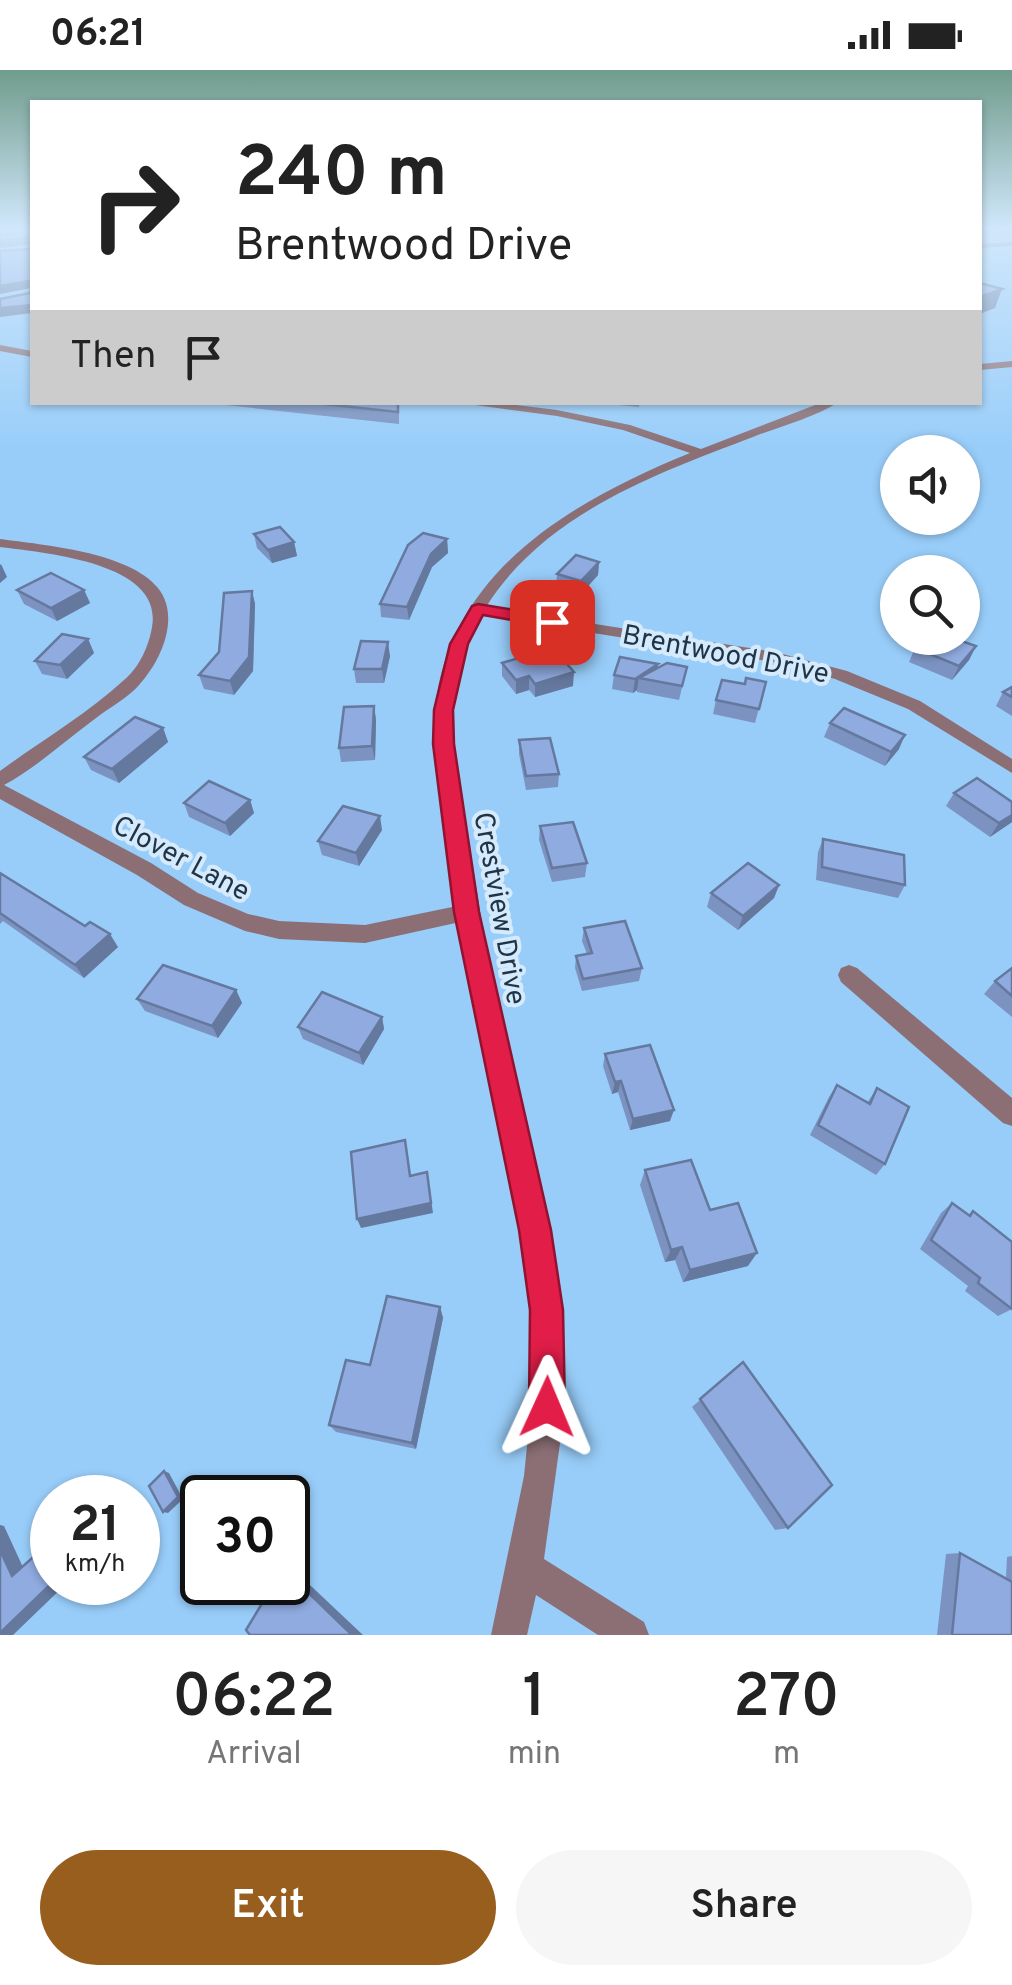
<!DOCTYPE html>
<style>
body{margin:0;font-family:Overpass,sans-serif;background:#f6f6f6;color:#222;height:100vh;display:flex;flex-direction:column;font-size:38px;white-space:nowrap}
*{box-sizing:border-box;margin:0}
p{font-size:32px;color:#767676}
.icon{flex:none;width:55px;height:55px;fill:none;stroke:currentColor;stroke-width:2;stroke-linecap:round;stroke-linejoin:round}
.map{position:relative;height:1565px;overflow:hidden}
.panel{display:flex;flex-direction:column;background:#fff;flex:1}
.panel>*{flex:none}
.banner{position:absolute;left:30px;top:30px;width:952px;height:305px;border-radius:0px;box-shadow:0 2px 8px #0004;background:#fff;color:#222;overflow:hidden}
.controls{position:absolute;left:880px;top:365px;display:grid;gap:20px}
.controls a{display:grid;place-items:center;width:100px;height:100px;border-radius:50%;background:#fff;box-shadow:0 2px 8px #0004;font-size:50px}
.speed{position:absolute;left:30px;top:1405px;display:flex;gap:20px;font-size:50px;font-weight:700;text-align:center}
.speed>*{display:grid;place-content:center;width:130px;height:130px;border-radius:50%;background:#fff;box-shadow:0 2px 8px #0004;line-height:1}
.speed small{font-size:25px;font-weight:400}
.speed .limit{border:5px solid #111;border-radius:15px;background:#fff;color:#111}
.pin{position:absolute;display:grid;place-items:center;width:85px;height:85px;color:#fff;margin:-42px;border-radius:20px;box-shadow:0 5px 15px #0006}
.me{position:absolute;width:110px;margin:-55px;rotate:1deg;stroke-linejoin:round;filter:drop-shadow(0 0 8px #0008)}
.turn{display:flex;align-items:center;gap:35px;height:210px;padding:0 40px;font-size:45px}
.turn .icon{width:130px;height:130px;stroke-width:2.5}
.turn b{display:block;font-size:70px;line-height:85px}
.then{display:flex;align-items:center;height:95px;padding:0 40px;background:#0003;gap:20px;font-size:38px}
.eta{display:flex;justify-content:space-evenly;align-items:center;height:170px;text-align:center}
.eta b{font-size:60px;font-weight:600;line-height:70px}
.primary-button{display:flex;gap:20px;margin-top:auto;padding:20px 40px}
.primary-button a{flex:1;height:115px;border-radius:60px;background:#985e1d;color:#fff;font-size:40px;font-weight:600;line-height:115px;text-align:center}
.primary-button a+a{background:#f6f6f6;color:#222}
.status{display:flex;justify-content:space-between;align-items:center;height:70px;padding:0 50px;background:#fff;direction:ltr}
.status svg{height:28px;fill:currentColor}
.map>svg:first-child{display:block}
.lines{fill:none;stroke-linecap:round;stroke-linejoin:round}
.minor{fill:#8b6f75;fill-rule:evenodd}
.wall{fill:#7c93c1}
.shaded-wall{fill:#65789d}
.building{fill:#90abe0;stroke:#65789d;stroke-width:2.5}
.route{fill:#e11d48;stroke:#92132f;stroke-width:2.5}
.labels{text-anchor:middle;stroke-width:8;stroke-linejoin:round;paint-order:stroke}
.street-label{font-size:28px;fill:#1f3546;stroke:#d5eafc}
</style>
<div class="status"><b>06:21</b><svg viewBox="0 0 49 12"><path d="M0 12V9h3v3zM5 12V6h3v6zM10 12V3h3v9zM15 12V0h3v12zM26 1h20v11H26zM47 4h2v5h-2z"/></svg></div>
<div class="map">
<svg width="1012" height="1565" viewBox="0 0 1012 1565">
<rect width="100%" height="100%" fill="#98cdf9"/>
<g class="lines">
<g class="minor">
<path d="M1012,172V176L980,178V174Z"/>
<path d="M0,275L32,281V287L0,281Z"/>
<path d="M1012,291V297L980,300V294Z"/>
<path d="M453,332H492L557,340L630,355L701,379L823,332H839C813,348 781,356 753,367C658,403 545,443 486,537L775,582L847,601L920,631L1012,689V703L908,639L835,609L774,592L481,545L458,600L452,641V669L485,871L548,1154L560,1222L564,1285L561,1366L544,1489L644,1552L649,1565H598L536,1525L527,1565H491L524,1406L532,1326V1244L520,1154L460,852L365,873L279,869L245,861L184,835L137,805L0,729V701C41,671 87,644 124,610C139,598 149,576 152,557C164,492 44,483 0,477V469C44,475 129,482 158,518C181,547 161,591 139,615C128,628 110,637 96,648C66,670 36,698 4,715L151,793L198,823L248,844L279,851L365,855L457,836C451,800 447,765 442,730C438,700 432,669 435,639C449,500 575,430 690,383L623,360L557,346Z"/>
<path d="M849,895L857,898L1012,1028V1056L1003,1053L841,912L838,905L841,898Z"/>
</g>
</g>
<g class="wall">
<path d="M980,160H1012V169H999Z"/>
<path d="M216,332H418L399,334V354L216,334Z"/>
<path d="M618,332H640L639,337L618,335Z"/>
<path d="M254,464L294,472L297,486L272,493L257,478Z"/>
<path d="M447,469L448,483L432,497L409,550L381,547L380,534Z"/>
<path d="M599,492L598,505L580,525L556,517L557,504Z"/>
<path d="M17,520H84L90,533L57,551L24,534Z"/>
<path d="M252,521L255,534L253,601L234,625L204,619L199,605L219,582Z"/>
<path d="M88,569L94,583L67,609L42,604L35,591Z"/>
<path d="M976,576L969,590L952,610L909,592L915,578Z"/>
<path d="M390,586L384,613H356L354,599Z"/>
<path d="M538,591L573,616L535,627L529,620L516,624L502,606V593Z"/>
<path d="M658,594V598L687,597L679,630L637,622V620L633,623L612,619L614,605Z"/>
<path d="M766,612L755,653L713,644L716,630L745,614Z"/>
<path d="M1012,617V646L996,636L1003,622Z"/>
<path d="M374,636L376,650L375,690L341,692L339,678Z"/>
<path d="M830,653L899,679L885,696L824,667Z"/>
<path d="M163,658L168,672L119,713L91,700L84,687Z"/>
<path d="M519,670L559,704L558,717L526,720L519,684Z"/>
<path d="M954,723L1012,752L990,767L946,736Z"/>
<path d="M250,730L254,743L230,766L189,747L184,733Z"/>
<path d="M540,756L587,793L585,807L552,812L539,770Z"/>
<path d="M382,760L359,796L322,785L318,771Z"/>
<path d="M823,769L905,815L898,828L816,810L818,782Z"/>
<path d="M0,803L118,877L84,908L3,851L0,854Z"/>
<path d="M779,815L774,828L738,860L707,837L711,823Z"/>
<path d="M584,858L642,898L639,911L582,921L575,898L576,886L587,884L582,871Z"/>
<path d="M1012,898V947L984,924L995,911Z"/>
<path d="M236,920L242,933L218,968L145,941L137,929Z"/>
<path d="M382,947L384,959L363,995L303,969L298,957Z"/>
<path d="M605,984L670,1051L630,1060L618,1022L612,1024L603,996Z"/>
<path d="M837,1015L867,1033L877,1018L885,1094L876,1105L810,1065L829,1027Z"/>
<path d="M645,1100L710,1140L748,1196L683,1212L675,1190L665,1192L640,1115Z"/>
<path d="M952,1133L968,1145L973,1141L1012,1239L998,1246L965,1221L968,1216L920,1179L941,1143Z"/>
<path d="M440,1237L443,1248L416,1379L336,1362L329,1355L370,1295Z"/>
<path d="M743,1292L788,1458L775,1460L692,1337Z"/>
<path d="M960,1483L1006,1508L1007,1487L1012,1486V1565H937L946,1484Z"/>
</g>
<g class="shaded-wall">
<path d="M29,167L32,174L0,178V171Z"/>
<path d="M29,211L31,218L0,224V216Z"/>
<path d="M1002,219L995,238L980,244V227Z"/>
<path d="M32,235V243L0,247V238Z"/>
<path d="M447,469L448,483L432,497L409,550L407,537L431,484Z"/>
<path d="M294,472L297,486L272,493L268,480Z"/>
<path d="M599,492L598,505L580,525L581,511Z"/>
<path d="M1,494L7,507L0,513V495Z"/>
<path d="M84,520L90,533L57,551L51,538Z"/>
<path d="M252,521L255,534L253,601L234,625L230,611Z"/>
<path d="M88,569L94,583L67,609L60,595Z"/>
<path d="M388,572L390,586L384,613L382,599Z"/>
<path d="M976,576L969,590L952,610L959,596Z"/>
<path d="M658,594L656,607L639,608L637,620L633,623L635,609Z"/>
<path d="M574,602L573,616L535,627V614Z"/>
<path d="M529,606V620L516,624V610Z"/>
<path d="M374,636L376,650L375,690L372,676Z"/>
<path d="M163,658L168,672L119,713L112,699Z"/>
<path d="M905,665L899,679L885,696L891,682Z"/>
<path d="M250,730L254,743L230,766L225,753Z"/>
<path d="M1012,745V752L990,767L999,753Z"/>
<path d="M380,746L382,760L359,796L356,783Z"/>
<path d="M779,815L774,828L738,860L743,846Z"/>
<path d="M110,864L118,877L84,908L75,895Z"/>
<path d="M236,920L242,933L218,968L212,956Z"/>
<path d="M382,947L384,959L363,995L359,983Z"/>
<path d="M621,1011L618,1022L612,1024L615,1012Z"/>
<path d="M674,1040L670,1051L630,1060L633,1049Z"/>
<path d="M427,1102L433,1143L361,1158L357,1149Z"/>
<path d="M682,1177L675,1190L665,1192L671,1180Z"/>
<path d="M757,1183L748,1196L683,1212L690,1200Z"/>
<path d="M440,1237L443,1248L416,1379L412,1373Z"/>
<path d="M164,1401L169,1403L183,1429L168,1443L163,1442Z"/>
<path d="M0,1455L4,1456L27,1506H12L0,1480Z"/>
<path d="M40,1481H52V1510Z"/>
<path d="M288,1499L294,1500L363,1565H352L288,1503Z"/>
<path d="M53,1512H68L13,1565H0V1563Z"/>
</g>
<g class="building">
<path d="M996,160H1012V162H1002Z"/>
<path d="M32,162V174L29,167L0,171V164Z"/>
<path d="M32,176V214L29,211L0,216V181L30,179Z"/>
<path d="M980,213L1002,219L980,227Z"/>
<path d="M32,216V235L0,238V229L30,223Z"/>
<path d="M305,332H398V342Z"/>
<path d="M280,457L294,472L268,480L254,464Z"/>
<path d="M423,463L447,469L431,484L407,537L380,534L408,475Z"/>
<path d="M576,485L599,492L581,511L557,504Z"/>
<path d="M51,503L84,520L51,538L17,520Z"/>
<path d="M252,521L249,587L230,611L199,605L219,582L224,523Z"/>
<path d="M62,564L88,569L60,595L35,591Z"/>
<path d="M925,568H953L976,576L959,596L915,578Z"/>
<path d="M361,571L388,572L382,599H354Z"/>
<path d="M532,584L538,591L559,585L574,602L535,614L529,606L516,610L502,593Z"/>
<path d="M620,587L658,594L635,609L614,605Z"/>
<path d="M667,593L687,597L682,616L639,608Z"/>
<path d="M746,608L766,612L759,639L716,630L722,610L745,614Z"/>
<path d="M1012,617V627L1003,622Z"/>
<path d="M374,636L372,676L339,678L344,637Z"/>
<path d="M844,638L905,665L891,682L830,653Z"/>
<path d="M135,647L163,658L112,699L84,687Z"/>
<path d="M550,668L559,704L526,706L519,670Z"/>
<path d="M977,708L1012,732V745L999,753L954,723Z"/>
<path d="M209,711L250,730L225,753L184,733Z"/>
<path d="M343,736L380,746L356,783L318,771Z"/>
<path d="M573,752L587,793L552,798L540,756Z"/>
<path d="M823,769L904,785L905,815L822,797Z"/>
<path d="M748,793L779,815L743,846L711,823Z"/>
<path d="M0,803L85,856L90,852L110,864L75,895L0,843Z"/>
<path d="M625,851L642,898L583,909L576,886L592,883L584,858Z"/>
<path d="M163,895L236,920L212,956L137,929Z"/>
<path d="M1012,898V926L995,911Z"/>
<path d="M322,922L382,947L359,983L298,957Z"/>
<path d="M650,975L674,1040L633,1049L621,1011L615,1012L605,984Z"/>
<path d="M837,1015L870,1034L877,1018L909,1037L885,1094L818,1055Z"/>
<path d="M405,1070L410,1106L427,1102L431,1133L357,1149L351,1082Z"/>
<path d="M691,1090L710,1140L738,1133L757,1183L690,1200L682,1177L671,1180L645,1100Z"/>
<path d="M952,1133L970,1146L973,1141L1012,1172V1239L978,1213L980,1208L931,1170Z"/>
<path d="M387,1226L440,1237L412,1373L329,1355L346,1290L370,1295Z"/>
<path d="M743,1292L832,1415L788,1458L700,1329Z"/>
<path d="M164,1401L178,1427L163,1442L149,1416Z"/>
<path d="M0,1480L12,1506L40,1481L53,1512L0,1563Z"/>
<path d="M960,1483L1012,1512V1565H952Z"/>
<path d="M288,1503L352,1565H250L246,1560L275,1512H288Z"/>
</g>
<linearGradient id="sky" x2="0" y2="1"><stop stop-color="#709c8c"/><stop offset="0.42" stop-color="#d1e8fc"/><stop offset="1" stop-color="#d1e8fc" stop-opacity="0"/></linearGradient>
<rect width="1012" height="379" fill="url(#sky)"/>
<path class="route" d="M478,534L552,546L561,552L552,557L483,545L468,574L453,640L454,674L479,842L551,1160L563,1240L565,1337L560,1350L547,1355L534,1350L529,1337L530,1240L519,1160L454,842L433,674L434,640L450,574L472,536Z"/>
<g class="labels">
<g class="street-label">
<text transform="translate(726 583) rotate(11)" y="10">Brentwood Drive</text>
<text transform="translate(182 787) rotate(28)" y="10">Clover Lane</text>
<text transform="translate(501 838) rotate(80)" y="10">Crestview Drive</text>
</g>
</g>
</svg>
<div class="controls">
<a><svg class="icon" aria-label="sound" viewBox="0 0 24 24"><path d="M4 9h4l5-4v14l-5-4H4zM17 9q2 3 0 6"/></svg></a>
<a><svg class="icon" aria-label="search" viewBox="0 0 24 24"><circle cx="10" cy="10" r="6"/><path d="M15 15l6 6"/></svg></a>
</div>
<div class="speed"><div>21<small>km/h</small></div><div class="limit">30</div></div>
<div class="pin" style="left:552px;top:552px;background:#d93025"><svg class="icon" aria-label="arrive" viewBox="0 0 24 24"><path d="M6 21V4h12l-3 4 3 4H6"/></svg></div>
<svg class="me" style="left:547px;top:1337px" viewBox="-20 -20 40 40"><path d="M0-17L14 15 0 8-14 15z" fill="#e11d48" stroke="#fff" stroke-width="4"/></svg>
<div class="banner">
<div class="turn"><svg class="icon" aria-label="right" viewBox="0 0 24 24"><path d="M7 20v-9h11M14 6l5 5-5 5"/></svg><div><b>240 m</b>Brentwood Drive</div></div>
<div class="then">Then<svg class="icon" aria-label="arrive" viewBox="0 0 24 24"><path d="M6 21V4h12l-3 4 3 4H6"/></svg></div>
</div>
</div>
<section class="panel">
<div class="eta">
<div><b>06:22</b><p>Arrival</p></div>
<div><b>1</b><p>min</p></div>
<div><b>270</b><p>m</p></div>
</div>
<div class="primary-button"><a>Exit</a><a>Share</a></div>
</section>
